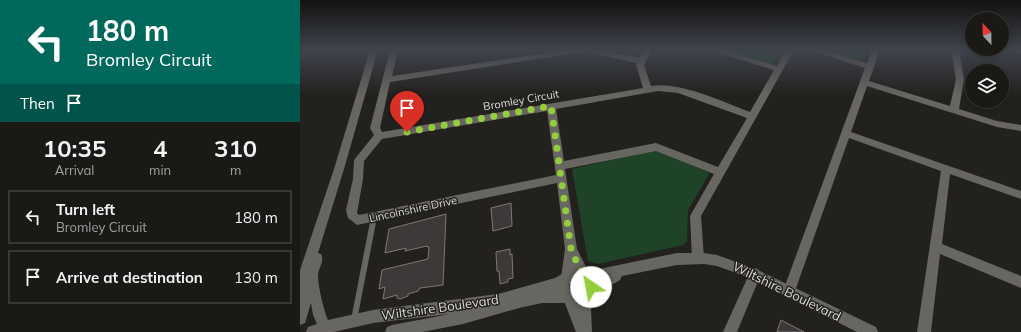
<!DOCTYPE html>
<style>
body{margin:0;font-family:Mulish,sans-serif;background:#23221f;color:#f1f3f6;height:100vh;display:flex;flex-direction:column;font-size:15px;white-space:nowrap}
*{box-sizing:border-box;margin:0}
p{font-size:13px;color:#9fa0a1}
.icon{flex:none;width:22px;height:22px;fill:none;stroke:currentColor;stroke-width:2;stroke-linecap:round;stroke-linejoin:round}
.map{position:relative;flex:1;overflow:hidden}
.sheet{display:flex;flex-direction:column;background:#1a1916;width:300px}
.sheet>*{flex:none}
.guide{background:#00695c;color:#fff;overflow:hidden}
.needle{width:26px;rotate:338deg}
.controls{position:absolute;left:665px;top:12px;display:grid;gap:8px}
.controls a{display:grid;place-items:center;width:44px;height:44px;border-radius:50%;background:#1a1916;box-shadow:0 2px 6px #0003,0 0 0 1px #383835;font-size:20px}
.pin{position:absolute;display:grid;place-items:center;width:34px;height:34px;color:#fff;margin:-41px -17px;border-radius:50% 50% 50% 0;rotate:-45deg;box-shadow:0 0 4px #0007}
.pin .icon{rotate:45deg}
.me{position:absolute;width:44px;margin:-22px;rotate:327deg;stroke-linejoin:round;filter:drop-shadow(0 0 3px #0008)}
.turn{display:flex;align-items:center;gap:14px;height:84px;padding:0 20px;font-size:18px}
.turn .icon{width:52px;height:52px;stroke-width:2.5}
.turn b{display:block;font-size:28px;line-height:34px}
.then{display:flex;align-items:center;height:38px;padding:0 20px;background:#0003;gap:8px;font-size:15px}
.eta{display:flex;justify-content:space-evenly;align-items:center;height:68px;text-align:center}
.eta b{font-size:24px;font-weight:700;line-height:28px}
ul{padding:0;list-style:none}
li{display:flex;align-items:center;gap:12px;height:54px;margin:0 8px 6px;padding:0 12px;border:2px solid #383835;border-radius:0px}
li div{flex:1}
li b{display:block;font-size:15px}
li em{font-style:normal}
main{display:flex;flex:1;min-height:0}
.map>svg:first-child{display:block}
.green{fill:#1f4326}
.building{fill:#3e3938;stroke:#7d7876}
.lines{fill:none;stroke-linecap:round;stroke-linejoin:round}
.service{stroke:#686661;stroke-width:6}
.minor{fill:#686661;fill-rule:evenodd}
.tertiary{fill:#686661;fill-rule:evenodd}
.route{stroke:#93cd3d;stroke-width:7;stroke-dasharray:0 12.6}
.labels{text-anchor:middle;stroke-width:3;stroke-linejoin:round;paint-order:stroke}
.street-label{font-size:11px;fill:#dcdbd8;stroke:#23211e}
.near-street-label{font-size:13px;fill:#dcdbd8;stroke:#23211e}
</style>
<main>
<section class="sheet">
<div class="guide">
<div class="turn"><svg class="icon" aria-label="left" viewBox="0 0 24 24"><path d="M17 20v-9H6M10 6l-5 5 5 5"/></svg><div><b>180 m</b>Bromley Circuit</div></div>
<div class="then">Then<svg class="icon" aria-label="arrive" viewBox="0 0 24 24"><path d="M6 21V4h12l-3 4 3 4H6"/></svg></div>
</div>
<div class="eta">
<div><b>10:35</b><p>Arrival</p></div>
<div><b>4</b><p>min</p></div>
<div><b>310</b><p>m</p></div>
</div>
<ul>
<li><svg class="icon" aria-label="left" viewBox="0 0 24 24"><path d="M17 20v-9H6M10 6l-5 5 5 5"/></svg><div><b>Turn left</b><p>Bromley Circuit</p></div><em>180 m</em></li>
<li><svg class="icon" aria-label="arrive" viewBox="0 0 24 24"><path d="M6 21V4h12l-3 4 3 4H6"/></svg><div><b>Arrive at destination</b></div><em>130 m</em></li>
</ul>
</section>
<div class="map">
<svg width="721" height="332" viewBox="0 0 721 332">
<rect width="100%" height="100%" fill="#23211e"/>
<g class="green">
<path d="M427,50H482L474,63L470,64Z"/>
<path d="M521,50H567L563,60L560,61Z"/>
<path d="M355,150L408,172L409,174L388,210L387,241L383,245L298,264L288,261L272,169Z"/>
</g>
<g class="building">
<path d="M211,203L212,226L193,231L191,208Z"/>
<path d="M146,214L143,285L120,288L118,291L108,294V296L100,299L97,298V295L83,299L85,287L79,289L82,270L128,259L129,247H127V246L105,251L106,248L85,253L89,229Z"/>
<path d="M210,249V255L212,254L213,278L208,279V282L200,284L199,271H197L196,252Z"/>
<path d="M481,320L504,332H477Z"/>
</g>
<g class="lines">
<path class="service" d="M54,320L74,217"/>
<g class="minor">
<path d="M90,50H98L92,76L267,50H285L281,52L90,82L80,128L82,132L343,88L336,65L337,63L288,52L287,50H301L340,58L344,50H352L344,65L351,86C380,81 423,102 450,112L474,70L416,52L415,50H426L477,66L486,50H494L401,216L404,258L402,262L398,264L394,262L392,258L390,216L414,174L356,151L265,169L277,249L290,275L288,279L284,281L280,279L274,270L271,282L267,284L263,282L261,278L265,249L257,183L57,225L48,218L46,210L53,179L54,160L74,135L70,128ZM358,91L378,93L447,118L418,167L356,143L264,161L256,109ZM247,111L256,175L59,215L57,213L63,179L64,161L82,139Z"/>
<path d="M510,50H522L567,63L572,50H580L569,81L650,106L656,79L651,50H659L664,79L659,109L697,121L721,125V131L697,127L567,86L551,132L721,191V199L650,174L642,244L721,276V288L640,254L631,332H617L641,171L549,138L495,291L493,295L489,297L485,295L483,291L565,68Z"/>
<path d="M713,50H721V53L714,52Z"/>
<path d="M455,268L459,270L461,274L437,332H423L451,270Z"/>
<path d="M289,288L293,290L295,294L291,310L292,332H276L264,301L266,297L270,295L274,297L279,308L285,290Z"/>
</g>
<path class="tertiary" d="M70,50H78L44,169L18,253L21,254C25,262 18,268 18,276C18,286 24,311 28,320L73,310L198,294L255,278L274,267L287,270L299,269L377,253H404L417,255L458,270L576,327L578,332H557L450,278L417,266L404,264L377,265L322,276L320,280L295,295L289,303L280,307H273L265,303H242L219,308L163,324L122,332H85L87,327L92,325L150,314L73,323L34,332H6L8,327L17,324L13,315L11,303L5,323L0,325V270L34,169ZM274,279H280L284,284L285,289L280,294H274L270,290L269,285Z"/>
</g>
<linearGradient id="sky" x2="0" y2="1"><stop stop-color="#131210"/><stop offset="0.52" stop-color="#3f434c"/><stop offset="1" stop-color="#3f434c" stop-opacity="0"/></linearGradient>
<rect width="721" height="96" fill="url(#sky)"/>
<g class="lines">
<path class="route" d="M107,132L251,106L271,249L280,270L289,278L291,287"/>
</g>
<g class="labels">
<g class="street-label">
<text transform="translate(221 100) rotate(-10)" y="4">Bromley Circuit</text>
<text transform="translate(113 209) rotate(-12)" y="4">Lincolnshire Drive</text>
</g>
<g class="near-street-label">
<text transform="translate(487 291) rotate(26)" y="5">Wiltshire Boulevard</text>
<text transform="translate(140 307) rotate(-8)" y="5">Wiltshire Boulevard</text>
</g>
</g>
</svg>
<div class="controls">
<a><svg class="needle" viewBox="-14 -14 28 28"><path d="M0-13l5 13h-10z" fill="#e53935"/><path d="M0 13l5-13h-10z" fill="#9fa0a1"/></svg></a>
<a><svg class="icon" aria-label="layers" viewBox="0 0 24 24"><path d="M12 4l9 5-9 5-9-5zM3 14l9 5 9-5"/></svg></a>
</div>
<div class="pin" style="left:107px;top:132px;background:#d93025"><svg class="icon" aria-label="arrive" viewBox="0 0 24 24"><path d="M6 21V4h12l-3 4 3 4H6"/></svg></div>
<svg class="me" style="left:291px;top:287px" viewBox="-20 -20 40 40"><circle r="19" fill="#fff"/><path d="M0-13L10 11 0 6-10 11z" fill="#93cd3d"/></svg>
</div>
</main>
